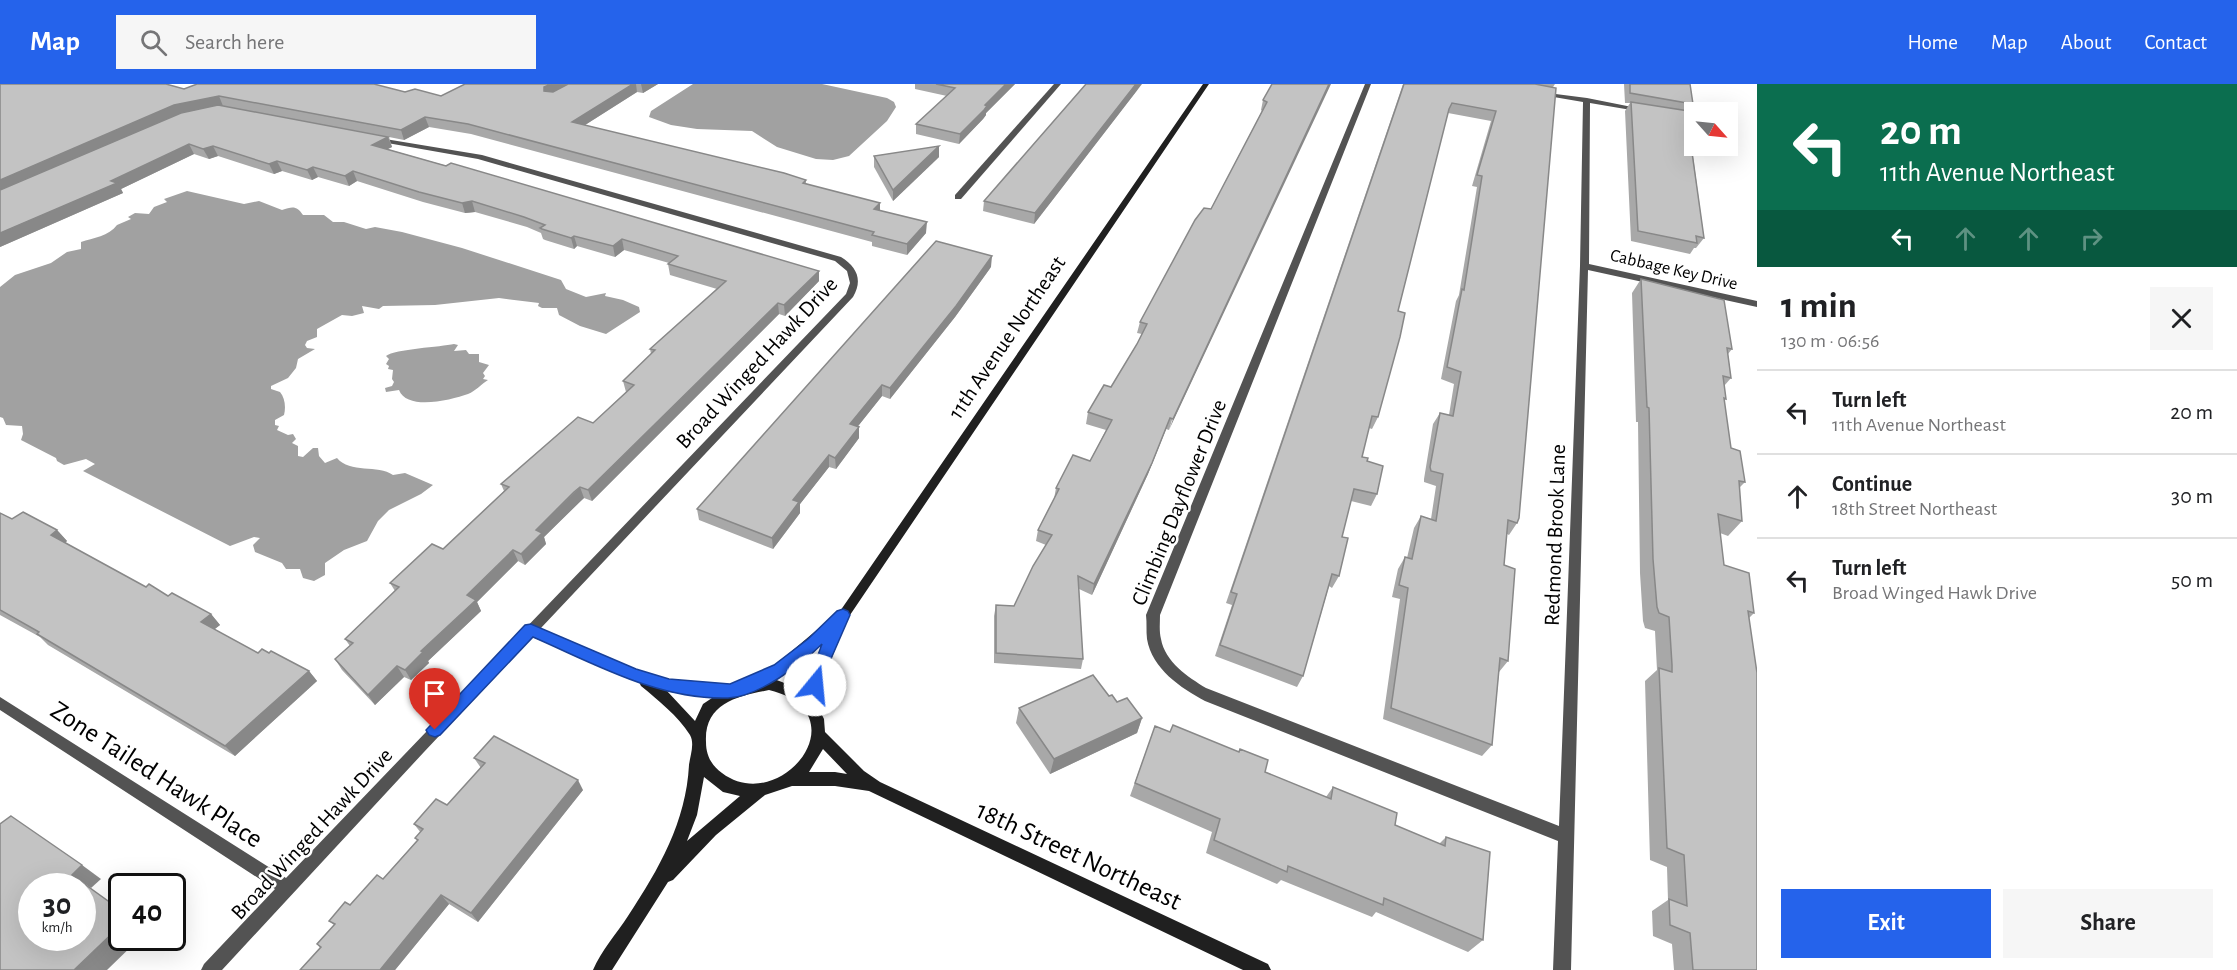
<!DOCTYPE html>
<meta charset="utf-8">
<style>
body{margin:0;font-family:"Alegreya Sans",sans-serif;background:#f6f6f6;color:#202124;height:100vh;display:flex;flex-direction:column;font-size:22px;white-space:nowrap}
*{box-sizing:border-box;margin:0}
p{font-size:20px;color:#757577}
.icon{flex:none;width:33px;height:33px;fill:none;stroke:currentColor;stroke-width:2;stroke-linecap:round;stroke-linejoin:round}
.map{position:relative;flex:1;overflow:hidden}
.details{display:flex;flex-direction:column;background:#fff;width:480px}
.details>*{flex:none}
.banner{background:#0b6e4f;color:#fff;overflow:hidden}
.needle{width:39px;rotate:117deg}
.tools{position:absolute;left:1684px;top:18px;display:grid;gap:12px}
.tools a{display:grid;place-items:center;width:54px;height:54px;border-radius:0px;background:#fff;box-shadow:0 6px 24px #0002;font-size:30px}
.speed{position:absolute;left:18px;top:789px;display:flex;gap:12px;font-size:30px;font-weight:700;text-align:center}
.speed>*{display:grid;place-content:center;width:78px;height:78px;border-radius:50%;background:#fff;box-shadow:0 6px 24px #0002;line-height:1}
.speed small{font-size:15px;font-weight:400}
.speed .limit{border:3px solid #111;border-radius:9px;background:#fff;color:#111}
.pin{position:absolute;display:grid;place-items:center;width:51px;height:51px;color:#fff;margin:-62px -26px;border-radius:50% 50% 50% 0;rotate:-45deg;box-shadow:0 0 6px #0007}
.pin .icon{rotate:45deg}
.me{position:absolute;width:66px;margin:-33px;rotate:17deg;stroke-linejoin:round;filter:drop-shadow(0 0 4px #0008)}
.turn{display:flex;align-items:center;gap:21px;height:126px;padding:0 24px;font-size:27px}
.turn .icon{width:78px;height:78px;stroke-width:2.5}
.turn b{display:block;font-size:42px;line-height:51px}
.lanes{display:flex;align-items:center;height:57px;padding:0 24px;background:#0003;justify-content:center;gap:30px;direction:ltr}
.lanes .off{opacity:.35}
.round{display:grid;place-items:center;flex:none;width:63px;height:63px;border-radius:0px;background:#f6f6f6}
.summary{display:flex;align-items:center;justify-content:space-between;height:102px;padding:0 24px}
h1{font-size:36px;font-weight:700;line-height:45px}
.cta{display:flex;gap:12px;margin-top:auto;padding:12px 24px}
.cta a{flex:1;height:69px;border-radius:0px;background:#2563eb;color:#fff;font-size:24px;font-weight:700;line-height:69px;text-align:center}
.cta a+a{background:#f6f6f6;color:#202124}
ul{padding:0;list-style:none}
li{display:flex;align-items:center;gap:18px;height:84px;padding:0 24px;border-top:2px solid #e0e0e0}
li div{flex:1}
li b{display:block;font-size:22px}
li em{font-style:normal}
header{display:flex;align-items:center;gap:36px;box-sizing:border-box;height:84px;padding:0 30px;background:#2563eb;color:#fff}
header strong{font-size:28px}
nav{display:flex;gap:33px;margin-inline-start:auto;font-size:21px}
.search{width:420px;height:54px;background:#f6f6f6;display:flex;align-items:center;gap:15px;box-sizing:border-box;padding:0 21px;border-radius:0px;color:#757577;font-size:22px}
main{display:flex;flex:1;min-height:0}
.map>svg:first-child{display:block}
.water{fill:#a1a1a1}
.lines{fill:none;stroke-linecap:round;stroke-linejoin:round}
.street{fill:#535353;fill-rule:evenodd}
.secondary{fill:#202020;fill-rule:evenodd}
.wall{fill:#a8a8a8}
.shaded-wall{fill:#888}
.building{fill:#c3c3c3;stroke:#888;stroke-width:1.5;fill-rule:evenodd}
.route{fill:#2563eb;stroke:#184099;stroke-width:1.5}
.labels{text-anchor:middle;stroke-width:5;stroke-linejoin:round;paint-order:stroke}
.far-street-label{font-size:18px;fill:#000;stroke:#fff}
.street-label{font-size:22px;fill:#000;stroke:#fff}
.near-street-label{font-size:27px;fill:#000;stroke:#fff}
</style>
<header>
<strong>Map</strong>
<div class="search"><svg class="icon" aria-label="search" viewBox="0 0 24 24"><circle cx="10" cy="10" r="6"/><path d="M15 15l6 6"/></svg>Search here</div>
<nav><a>Home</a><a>Map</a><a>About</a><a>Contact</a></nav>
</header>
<main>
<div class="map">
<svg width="1757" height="886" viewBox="0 0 1757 886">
<rect width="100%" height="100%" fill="#fff"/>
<g class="water">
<path d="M693,0H822L887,14L894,18L896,23L887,37L849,72L833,76L816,75L777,63L752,47L697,45L671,41L649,33L651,27Z"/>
<path d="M187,107L244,120L259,117L282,126C293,122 297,122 303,131H324L333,138H344L366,145L375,143L402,148L462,164L561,196L566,205L586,213L606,209L605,212L623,216L639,223L640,228L606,250L580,242L559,231L557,224H542L538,222L539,219L499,214L435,221L383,222L379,225L362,222L364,229L352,232L342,231L317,245V253L307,257L305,261L307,264L315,265L298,275L296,284L288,294L271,302V305L280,308C285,314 286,323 284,331L275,336V341L279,342L277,346L288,351L293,350L296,355L292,359L298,362V372L303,373L313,364H318L319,372L325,379L337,374C350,390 378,380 393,391L405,389L433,401L421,410L389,426L378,437L367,457L344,466L325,479V491L314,497L303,494L300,485H286L282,479L255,468L253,461L260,454L254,453L230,462L83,387L95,380L86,375L64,381L57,377L56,374L21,356L23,350L22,342L6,341L3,334L0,333V203L15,191L51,179L67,168L81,165V158C93,154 109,152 117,141L131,135L128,133L135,129L149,130L154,123L167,118L164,115Z"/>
<path d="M454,260L458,261L454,267L466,266L469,270H479V278L489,281L483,289L485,292L483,295L488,296C481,300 476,307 468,310C451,316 407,327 399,306L386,308L385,304L392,302L394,298L392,295L393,286L388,285L389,282L386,280L389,275L386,272C395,265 441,263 454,260Z"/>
</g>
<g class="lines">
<g class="street">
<path d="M1054,0H1061L961,115H955V111Z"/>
<path d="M1365,0H1371L1160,531C1160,539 1159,547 1161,555C1165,578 1188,593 1206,604L1559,742L1580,182L1583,18L1542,11L1540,10V8L1587,14L1647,26L1643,28L1590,19L1589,180L1757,217V223L1588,186L1571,886H1553L1558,757L1205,617C1181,604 1152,585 1147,555C1146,547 1147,539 1146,531Z"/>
<path d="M373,53L482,71L841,173C857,183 863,196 853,213L424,668L222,886H201L204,880L275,805L0,626V613L286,794L846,210L850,199L847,187L835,177L478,75L376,57H373Z"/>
</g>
<path class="secondary" d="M1203,0H1209L848,534L830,578L820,627L824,635L825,648L864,687L880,698L1268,880L1271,886H1243L869,707L835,702H792L765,711L716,751L673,796L668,798L612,886H593C601,867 617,849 628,832C659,785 686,738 689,681C690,672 695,660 690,651C678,632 658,616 641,602L639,598L525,550L523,546L525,542L530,541L535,542L636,585L669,596L732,602L747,599L749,595L774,582L831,534L836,533ZM825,555L816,578L808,611L795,603L774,595L784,590ZM769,606C863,629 780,733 722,689C711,681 706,671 706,658C704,619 738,612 769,606ZM667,607L669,608L715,612L703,620L695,637ZM823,665L847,690L835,688H809ZM704,693L723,708L740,712L687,757L697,731Z"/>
</g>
<g class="wall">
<path d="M0,0L184,5L405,8L441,12L465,0H658L643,9L637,8L585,41L806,96V100L880,127L926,149L907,171L872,162V158L471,50L429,43L404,56L389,53L392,63L387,65L819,187V197L785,232L779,230L592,417L584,414L578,419L544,453L546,460L525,481L518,477L477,518L481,527L428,577L429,579L411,596L404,593L375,621L342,586L335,575L350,562L345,555L395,507L390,499L443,465L504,407L501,400L593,339L626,308L623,297L651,270L650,265L717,205L670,191L668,180L669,179L624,166L615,173L577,162L574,165L545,156L543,155L541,149L527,143L475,128L465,129L423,118L357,97L349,102L318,93L312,96L282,87L274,90L218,72L209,75L194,70L121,105L123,109L0,163Z"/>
<path d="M915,0H1015L986,29V31L983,35L959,60L916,50V40L947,12L915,5Z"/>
<path d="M1272,0L1169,346L1166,345L1148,390L1092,511L1079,505L1083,575L1081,585L994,579V532L996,521L1014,522L1046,461L1036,457L1038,446L1054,415L1056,404L1090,377L1106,346L1086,340L1088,328L1111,303L1137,260L1142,250L1137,249L1140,238L1211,125L1262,27L1261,26L1263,16Z"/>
<path d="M1403,0H1555L1553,3L1517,439L1509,451L1507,450L1504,481L1508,577L1499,588L1492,661L1482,672L1383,635L1400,515L1392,513L1398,485L1405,473L1407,474L1414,444L1421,432L1431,435L1436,402L1424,398V395L1433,340L1440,329L1449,331L1454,300L1441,295L1456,217L1459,211L1477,103L1472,102L1491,37L1448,29L1398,227L1378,333L1372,345L1369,344L1362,373L1367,377L1377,410L1371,422L1351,417L1342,453L1339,492L1332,504L1329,502L1303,592L1297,603L1215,572L1232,521L1226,519Z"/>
<path d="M1624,0H1690L1693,20L1689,27L1695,32V50L1691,57L1704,154L1696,164H1694L1690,170L1631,157L1625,27L1630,19H1625Z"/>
<path d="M1138,5L1034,140L983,127L984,117Z"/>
<path d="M874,72L939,73L893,117L874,83Z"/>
<path d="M991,183L955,233L890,315L882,312L858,342L859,354L836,385L829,383L800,420V429L773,465L699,436L697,425Z"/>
<path d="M1641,195L1732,265L1728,270L1731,294L1724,302L1726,315L1724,317L1731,364L1745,398L1739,404L1742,437L1728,452L1720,449L1724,481L1754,529L1749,534L1757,886H1674L1672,860L1653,852L1652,827L1668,816L1667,783L1650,776L1645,597L1657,586L1655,547L1645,544L1643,537L1640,489L1638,338H1636L1632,209Z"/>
<path d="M0,429L12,435L57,446L67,457L65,459L146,503L211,530L220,541L214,545L258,569H269L309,587L317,597L235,672L48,561L40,553L0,531Z"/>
<path d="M1109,612L1142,634L1137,649L1050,690L1016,639L1019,624Z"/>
<path d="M1155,642L1170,648L1238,668L1240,665L1265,688L1326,713L1333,703L1395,741L1439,760L1446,753L1483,856L1468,868L1376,828L1372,833L1281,796L1277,800L1206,769L1212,748L1130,712Z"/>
<path d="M474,674L583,706L478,838L449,820L395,886H300L320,864L317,860L334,841L329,837L383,795L417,756L415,754L421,749L414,740L447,721L481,684Z"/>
</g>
<g class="shaded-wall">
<path d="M551,0H570L547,13L544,7V3Z"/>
<path d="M633,0H636L637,8L574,48L572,38Z"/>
<path d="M641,0H658L643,9Z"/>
<path d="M1006,0H1015L986,29V31L983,35L959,60L960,50L985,21Z"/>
<path d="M1136,0H1142L1034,140L1035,129Z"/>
<path d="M1329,0H1331L1169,346L1173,335Z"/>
<path d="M219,12L223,22L0,110V96L174,21Z"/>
<path d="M425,33L429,43L404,56L401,46Z"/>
<path d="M388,53L392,63L376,71L372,61Z"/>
<path d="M189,60L194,70L121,105L123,109L0,163V149Z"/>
<path d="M213,62L218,72L209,75L203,65Z"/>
<path d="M939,62V73L893,117V106Z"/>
<path d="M277,77L282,87L274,90L269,80Z"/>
<path d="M313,83L318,93L312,96L307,86Z"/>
<path d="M353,87L357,97L349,102L345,92Z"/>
<path d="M472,117L475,128L465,129L462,119Z"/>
<path d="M880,119V129L874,125Z"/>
<path d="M927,138L926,149L907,171V160Z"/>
<path d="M574,152L577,162L574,165L571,154Z"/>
<path d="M622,155L624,166L615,173L613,162Z"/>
<path d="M992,172L991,183L955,233L890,315V304Z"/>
<path d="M819,187V197L785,232L784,221Z"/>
<path d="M778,219L779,230L592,417L588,406Z"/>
<path d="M882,301V312L851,351L850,340Z"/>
<path d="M1170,334L1166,345L1148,390L1092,511L1094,500Z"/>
<path d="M859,343V354L836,385L835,374Z"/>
<path d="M829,371V383L800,420V429L773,465L772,454L793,416Z"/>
<path d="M580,403L584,414L544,453L546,460L525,481L521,470L536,446Z"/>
<path d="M57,446L67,457L61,462L51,451Z"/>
<path d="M513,466L518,477L477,518L481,527L428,577L429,579L411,596L405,586L467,511Z"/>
<path d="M211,530L220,541L210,549L201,538Z"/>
<path d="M397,582L404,593L375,621L368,611Z"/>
<path d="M309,587L317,597L235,672L225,662Z"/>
<path d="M1142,634L1137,649L1050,690L1054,675Z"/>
<path d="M578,696L583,706L478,838L471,829Z"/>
<path d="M82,781L101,795L91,804L72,791Z"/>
<path d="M441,811L449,820L395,886H380Z"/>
<path d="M122,840V854H140L107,886H74Z"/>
</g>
<g class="building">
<path d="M0,0H166L184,5L197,0H374L405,8L415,5L441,12L465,0H551L544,3V7L553,8L568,0H633L572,38L784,89L806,96L803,99L880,119L874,125L927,138L907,160L872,151L874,148L468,40L425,33L401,46L219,12L174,21L0,96Z"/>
<path d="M936,0H1006L985,21L987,22L984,26L960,50L916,40L955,4Z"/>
<path d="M1086,0H1136L1035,129L984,117Z"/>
<path d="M1272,0H1329L1173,335L1170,334L1152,379L1094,500L1078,492L1083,575L996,569V521L1014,522L1033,482L1052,451L1038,446L1059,405L1056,404L1073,371L1090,377L1112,336L1088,328L1104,301L1111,303L1137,260L1147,240L1140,238L1195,136L1204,124L1211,125L1267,18L1263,16Z"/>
<path d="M1404,0H1535L1556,4L1519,434L1517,439L1508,436L1504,481L1515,485L1508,577L1500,574L1492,661L1391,624L1408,504L1399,501L1405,473L1412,475L1421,432L1436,437L1443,390L1431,387L1430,383L1440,329L1453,332L1461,288L1447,283L1462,205L1464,206L1482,92L1477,91L1496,27L1452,19L1449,25L1398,227L1405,229L1400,253L1378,333L1372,332L1362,373L1368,374L1367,377L1383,382L1377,410L1354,405L1342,453L1348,454L1339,492L1332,490L1303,592L1220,561L1237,510L1231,508Z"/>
<path d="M1630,0H1690L1693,20L1630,9Z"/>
<path d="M1631,18L1695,28V48L1689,47L1704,154L1696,152L1697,159L1638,147Z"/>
<path d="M218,21L388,53L372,61L446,82L451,79L819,187L784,221L778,219L588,406L580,403L574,408L536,446L542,449L521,470L513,466L467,511L476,516L421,567L423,568L405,586L397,582L368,611L335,575L353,559L345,555L399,503L390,499L432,460L443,465L509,403L501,400L578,333L593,339L634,301L623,297L655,266L650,265L726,197L668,180L678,172L622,155L613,162L574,152L571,154L542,145L540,144L545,141L524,133L472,117L462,119L419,108L353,87L345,92L313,83L307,86L277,77L269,80L213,62L203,65L189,60L111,97L117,99L0,149V106L181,29Z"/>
<path d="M939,62L893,106L874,72Z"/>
<path d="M936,157L992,172L956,222L890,304L882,301L850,340L859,343L835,374L829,371L793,416L799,418L772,454L697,425Z"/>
<path d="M1641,195L1724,216L1732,265L1727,264L1731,294L1723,292L1726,315L1724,314L1731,364L1740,367L1745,398L1739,397L1742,437L1718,430L1724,481L1749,489L1754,529L1748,527L1757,589V886H1693L1690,849L1670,841L1669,815L1687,822L1684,771L1667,764L1659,584L1672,588V581L1669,533L1659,529L1657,523L1653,475L1649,324L1647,323Z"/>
<path d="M23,428L57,446L51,451L146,503L149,500L168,512L172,509L211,530L201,538L258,569L262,565L269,569L271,567L309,587L225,662L37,550L39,548L0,526V429L12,435Z"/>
<path d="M1093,591L1109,612L1112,611L1117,618L1127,614L1142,634L1054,675L1019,624Z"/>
<path d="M1173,641L1239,668L1240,665L1268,676L1265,688L1331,715L1333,703L1397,729L1395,741L1445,762L1446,753L1490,768L1483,856L1384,814L1383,821L1288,782L1287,788L1214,756L1220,735L1135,699L1155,642L1170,648Z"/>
<path d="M494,652L578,696L471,829L441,811L380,886H300L321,863L317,860L335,840L329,837L345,818L350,821L377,791L383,795L418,756L415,754L423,745L414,740L436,715L447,721L485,679L474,674Z"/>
<path d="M11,732L82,781L72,791L111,819L122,809V840L74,886H0V740ZM32,802H82V854H32Z"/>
</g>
<path class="route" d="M843,525L848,527L850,531L830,577L821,606L815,608L810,606L807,601L822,560C801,581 758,613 728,614C658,616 595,580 533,553L440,651L435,653L429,651L426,646L525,541L531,540L636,585L669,595L730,600L774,581L808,555L837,527Z"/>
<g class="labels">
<g class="far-street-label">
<text transform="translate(1674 185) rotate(13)" y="6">Cabbage Key Drive</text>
</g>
<g class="street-label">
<text transform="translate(1006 253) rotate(-56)" y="8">11th Avenue Northeast</text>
<text transform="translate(756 278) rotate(-47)" y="8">Broad Winged Hawk Drive</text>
<text transform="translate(1178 418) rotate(-68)" y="8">Climbing Dayflower Drive</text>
<text transform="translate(1554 451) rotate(-88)" y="8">Redmond Brook Lane</text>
<text transform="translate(311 749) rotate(-47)" y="8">Broad Winged Hawk Drive</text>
</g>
<g class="near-street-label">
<text transform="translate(157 690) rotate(33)" y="9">Zone Tailed Hawk Place</text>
<text transform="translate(1079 771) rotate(25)" y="9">18th Street Northeast</text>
</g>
</g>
</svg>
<div class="tools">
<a><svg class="needle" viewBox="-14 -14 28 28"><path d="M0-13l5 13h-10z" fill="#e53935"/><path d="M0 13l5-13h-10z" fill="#757577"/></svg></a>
</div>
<div class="speed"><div>30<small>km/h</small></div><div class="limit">40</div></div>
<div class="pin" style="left:435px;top:646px;background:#d93025"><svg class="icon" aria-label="arrive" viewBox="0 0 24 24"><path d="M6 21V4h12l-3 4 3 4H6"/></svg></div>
<svg class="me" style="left:815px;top:601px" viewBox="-20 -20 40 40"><circle r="19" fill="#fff"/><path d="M0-13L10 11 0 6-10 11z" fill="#2563eb"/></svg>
</div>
<section class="details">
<div class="banner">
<div class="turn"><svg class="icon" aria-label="left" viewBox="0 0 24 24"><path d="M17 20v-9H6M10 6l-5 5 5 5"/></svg><div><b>20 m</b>11th Avenue Northeast</div></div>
<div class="lanes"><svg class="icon" aria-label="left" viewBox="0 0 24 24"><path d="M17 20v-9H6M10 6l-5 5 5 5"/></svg><svg class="icon off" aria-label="ahead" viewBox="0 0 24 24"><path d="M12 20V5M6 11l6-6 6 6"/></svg><svg class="icon off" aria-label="ahead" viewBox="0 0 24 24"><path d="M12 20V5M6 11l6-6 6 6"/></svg><svg class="icon off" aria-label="right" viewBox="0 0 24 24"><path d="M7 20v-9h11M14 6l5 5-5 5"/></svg></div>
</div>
<div class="summary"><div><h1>1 min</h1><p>130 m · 06:56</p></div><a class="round"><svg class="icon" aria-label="close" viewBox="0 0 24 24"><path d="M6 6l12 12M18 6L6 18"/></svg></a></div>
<ul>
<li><svg class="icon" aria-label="left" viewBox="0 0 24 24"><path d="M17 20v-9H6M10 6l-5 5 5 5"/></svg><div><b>Turn left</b><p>11th Avenue Northeast</p></div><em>20 m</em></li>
<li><svg class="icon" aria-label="ahead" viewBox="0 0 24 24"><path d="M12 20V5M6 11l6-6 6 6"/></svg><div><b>Continue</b><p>18th Street Northeast</p></div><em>30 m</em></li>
<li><svg class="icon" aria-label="left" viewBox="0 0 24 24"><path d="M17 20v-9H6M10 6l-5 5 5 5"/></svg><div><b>Turn left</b><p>Broad Winged Hawk Drive</p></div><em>50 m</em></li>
</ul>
<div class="cta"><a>Exit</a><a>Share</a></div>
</section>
</main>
